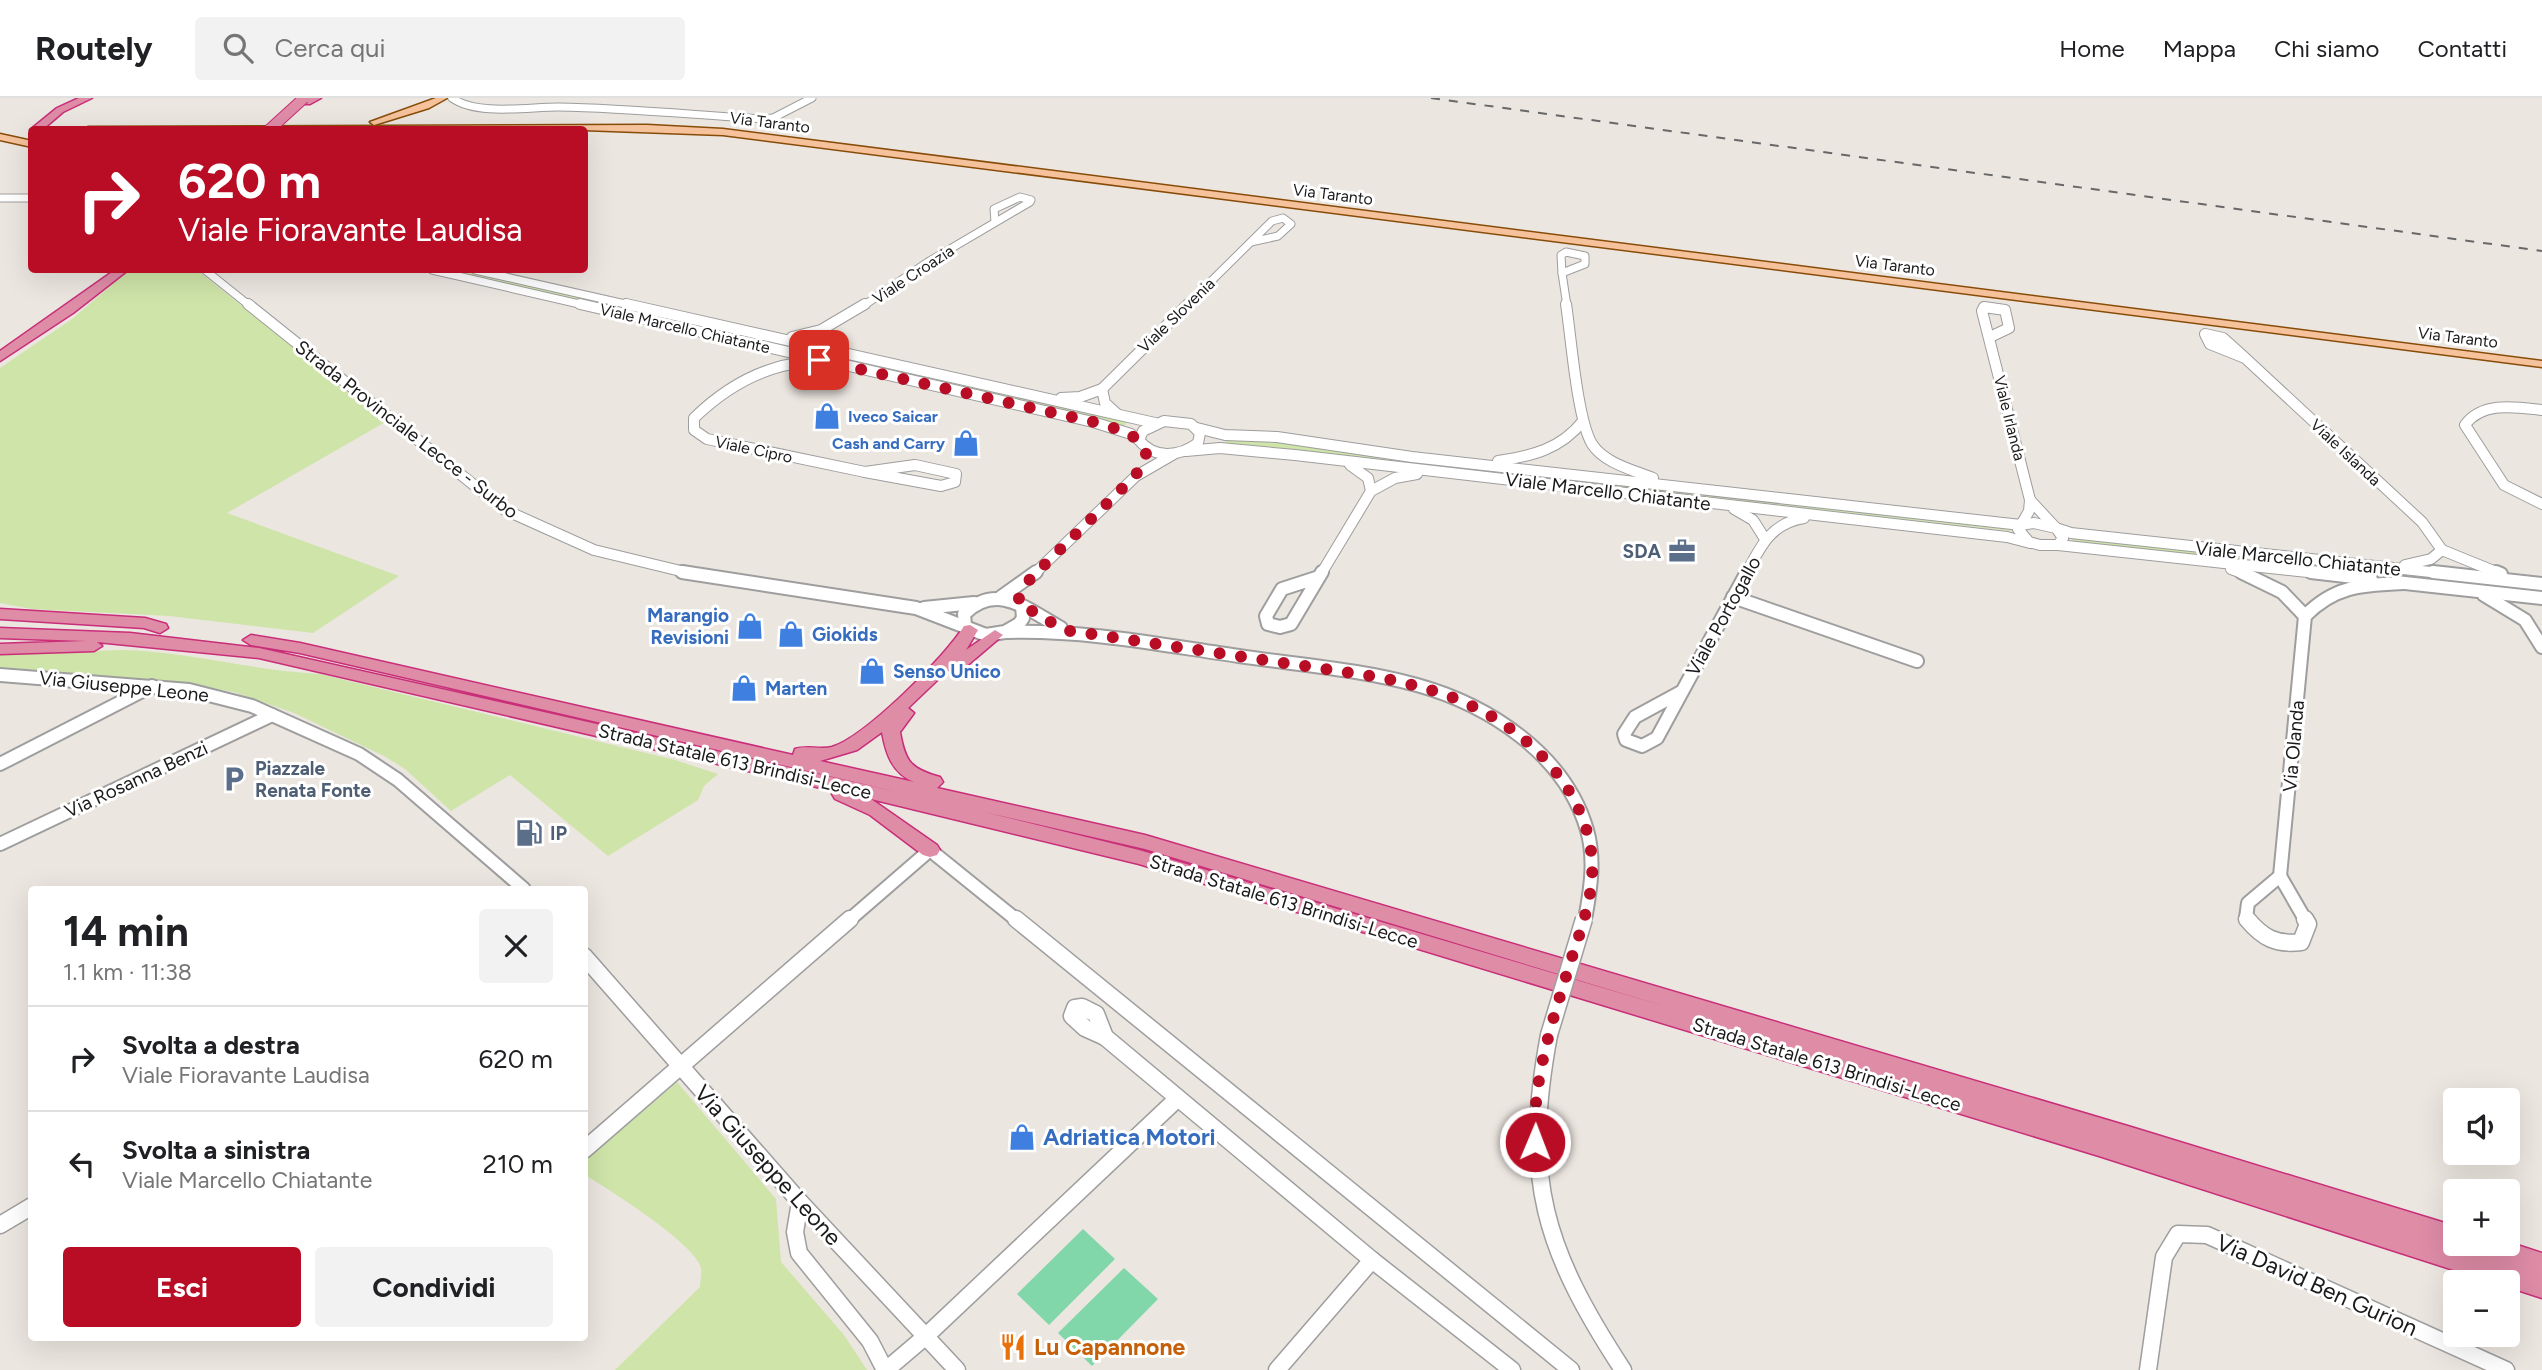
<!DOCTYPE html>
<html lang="it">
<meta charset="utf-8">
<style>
body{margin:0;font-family:Figtree,sans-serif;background:#f2f2f2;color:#202124;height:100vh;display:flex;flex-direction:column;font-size:26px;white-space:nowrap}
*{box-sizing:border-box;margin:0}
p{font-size:23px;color:#757577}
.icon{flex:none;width:38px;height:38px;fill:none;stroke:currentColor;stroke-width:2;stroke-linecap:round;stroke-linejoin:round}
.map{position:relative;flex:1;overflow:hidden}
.side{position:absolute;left:28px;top:788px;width:560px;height:455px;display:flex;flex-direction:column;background:#fff;border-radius:7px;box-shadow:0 7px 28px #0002}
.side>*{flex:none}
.top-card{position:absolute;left:28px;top:28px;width:560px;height:147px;border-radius:7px;box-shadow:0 7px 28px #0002;background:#b80d24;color:#fff;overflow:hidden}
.controls{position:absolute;left:2443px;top:990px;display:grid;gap:14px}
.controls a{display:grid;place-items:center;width:77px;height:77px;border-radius:7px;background:#fff;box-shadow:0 7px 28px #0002;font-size:35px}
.pin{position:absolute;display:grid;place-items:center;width:60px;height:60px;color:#fff;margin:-30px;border-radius:14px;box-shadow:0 4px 10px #0006}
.me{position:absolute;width:77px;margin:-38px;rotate:1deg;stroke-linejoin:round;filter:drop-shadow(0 0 5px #0008)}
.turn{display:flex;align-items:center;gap:24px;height:147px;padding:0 35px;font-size:32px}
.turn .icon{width:91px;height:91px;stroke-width:2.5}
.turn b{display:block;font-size:49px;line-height:60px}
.round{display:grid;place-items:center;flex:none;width:74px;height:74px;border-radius:7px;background:#f2f2f2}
.overview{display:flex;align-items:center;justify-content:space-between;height:119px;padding:0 35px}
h1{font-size:42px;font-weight:700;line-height:52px}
.cta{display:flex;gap:14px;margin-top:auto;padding:14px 35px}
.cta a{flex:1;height:80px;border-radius:7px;background:#b80d24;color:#fff;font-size:28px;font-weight:700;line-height:80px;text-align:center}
.cta a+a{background:#f2f2f2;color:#202124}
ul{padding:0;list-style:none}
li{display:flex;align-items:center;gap:21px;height:105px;padding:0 35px;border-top:2px solid #e0e0e0}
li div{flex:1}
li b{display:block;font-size:26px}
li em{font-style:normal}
header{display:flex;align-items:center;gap:42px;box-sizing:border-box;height:98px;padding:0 35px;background:#fff;border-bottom:2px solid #e0e0e0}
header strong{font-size:33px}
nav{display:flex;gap:38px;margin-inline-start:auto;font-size:24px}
.search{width:490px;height:63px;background:#f2f2f2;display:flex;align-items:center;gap:18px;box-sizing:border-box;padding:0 24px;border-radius:7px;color:#757577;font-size:26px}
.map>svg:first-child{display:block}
.grass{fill:#cee4a8}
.pitch{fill:#82d7aa}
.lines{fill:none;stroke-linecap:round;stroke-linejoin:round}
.minor-far3-casing{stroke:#9e9e9e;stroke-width:9}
.minor-far2-casing{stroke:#9e9e9e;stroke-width:12}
.minor-far1-casing{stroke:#9e9e9e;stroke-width:16}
.minor-casing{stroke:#9e9e9e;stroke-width:19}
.major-casing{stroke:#884c09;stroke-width:3}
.highway-casing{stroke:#c92e79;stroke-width:3}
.minor-far3{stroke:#fff;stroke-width:7}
.minor-far2{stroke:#fff;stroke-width:10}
.minor-far1{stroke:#fff;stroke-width:12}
.minor{stroke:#fff;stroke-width:16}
.major{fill:#f5c29c;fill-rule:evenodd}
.highway{fill:#df8ca7;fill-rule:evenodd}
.rail{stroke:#686868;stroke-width:2;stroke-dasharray:9 9;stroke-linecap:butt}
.minor-bridge-far1-casing{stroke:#9e9e9e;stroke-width:16;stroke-linecap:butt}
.minor-bridge-casing{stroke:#9e9e9e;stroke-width:19;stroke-linecap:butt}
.highway-bridge-casing{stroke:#c92e79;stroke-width:12;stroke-linecap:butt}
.minor-bridge-far1{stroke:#fff;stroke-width:12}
.minor-bridge{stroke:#fff;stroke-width:16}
.highway-bridge{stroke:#df8ca7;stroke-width:10}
.route{stroke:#b80d24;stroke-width:12;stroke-dasharray:0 21.6}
.labels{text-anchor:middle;stroke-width:6;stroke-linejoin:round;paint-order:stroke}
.far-street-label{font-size:16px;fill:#1a1a1a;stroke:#fff}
.far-shop-label{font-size:16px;font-weight:bold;fill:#366cbe;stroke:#fff;text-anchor:start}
.street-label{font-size:19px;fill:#1a1a1a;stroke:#fff}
.service-label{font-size:19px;font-weight:bold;fill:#4e5e75;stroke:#fff;text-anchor:start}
.shop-label{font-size:19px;font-weight:bold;fill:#366cbe;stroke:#fff;text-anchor:start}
.near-shop-label{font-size:23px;font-weight:bold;fill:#366cbe;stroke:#fff;text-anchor:start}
.near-street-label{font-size:23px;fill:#1a1a1a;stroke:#fff}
.near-food-label{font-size:23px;font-weight:bold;fill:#c56008;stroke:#fff;text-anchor:start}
</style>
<header>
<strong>Routely</strong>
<div class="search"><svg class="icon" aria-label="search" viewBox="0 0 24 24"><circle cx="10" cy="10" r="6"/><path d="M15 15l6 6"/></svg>Cerca qui</div>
<nav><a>Home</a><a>Mappa</a><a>Chi siamo</a><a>Contatti</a></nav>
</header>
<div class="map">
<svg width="2542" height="1272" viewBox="0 0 2542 1272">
<rect width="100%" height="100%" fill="#ece6e0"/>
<g class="grass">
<path d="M129,172H197L387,323L227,415L399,478L313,535L169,518L32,511L0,505V270L72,221Z"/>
<path d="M446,172H461L1127,324L1124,328Z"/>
<path d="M1226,342H1264L2007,429L2012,433L1225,346Z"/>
<path d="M2071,438L2542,491V496L2073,444Z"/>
<path d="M124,552C190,554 254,573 320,576L675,662L718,676L704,688L698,702L608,758L510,677L451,713L405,671L384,658L294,615L234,594L188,586L0,569V556Z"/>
<path d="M677,984L776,1101L781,1164L844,1237L867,1272H615L700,1189C700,1182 703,1174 700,1167C689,1142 610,1092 585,1077V1063Z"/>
</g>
<g class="pitch">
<path d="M1083,1131L1115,1161L1049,1227L1017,1196Z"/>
<path d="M1124,1170L1158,1201L1092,1268L1058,1235Z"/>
</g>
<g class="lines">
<defs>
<g id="minor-far3">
<path d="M452,0C477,18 528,9 558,9C626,10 695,17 763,21L773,20L812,0"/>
<path d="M0,100H32"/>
<path d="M1566,154L1585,158V166L1562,175L1561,157Z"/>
<path d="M205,172L250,208"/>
<path d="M432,172L588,208"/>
<path d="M475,172L634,208"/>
<path d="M1562,175L1567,208"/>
<path d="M863,208L928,164L1030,104L1031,102L1020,99L994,111L995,124"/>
<path d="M1186,208L1272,123L1283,120L1291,126L1278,138L1251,144"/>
</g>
<g id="minor-far2">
<path d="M248,206L505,412L594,452L693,476"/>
<path d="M580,206L1093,324L1131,336L1139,342"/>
<path d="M626,206L1155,325"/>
<path d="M1566,206C1571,238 1577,321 1592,346C1604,365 1633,372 1653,380"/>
<path d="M792,239L821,232L865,206"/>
<path d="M2245,260L2210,246L2205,236L2223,240L2243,258L2422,424L2442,452L2501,476"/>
<path d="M806,264C763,268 725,290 694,320V332L707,341L865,374"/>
<path d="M1102,291L1188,206"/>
<path d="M1061,300L1080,299L1102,291L1105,305L1116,315"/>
<path d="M2542,312C2516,309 2482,303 2465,327L2504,387L2542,406"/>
<path d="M1164,323L1191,326L1200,335L1198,345C1179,359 1154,361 1139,342L1143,333Z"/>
<path d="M1197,330L1225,337L1277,339L1412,359L2021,427L2029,413L2030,402L1982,213L1984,209L2005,212L2009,230L1990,239"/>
<path d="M1186,353L1220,350L1295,357L2007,439L2030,445"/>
<path d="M1498,363C1532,358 1561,351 1583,323"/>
<path d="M915,367L956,376L955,384L941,388L865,374Z"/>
<path d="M1350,367L1368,380L1371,393"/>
<path d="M2030,402L2056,430"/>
<path d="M1734,411L1753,422L1765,441"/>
<path d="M2034,425L2056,430L2063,440L2058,447H2040L2029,444L2018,431L2021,427Z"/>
<path d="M2056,430L2071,435L2449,476"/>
<path d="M2058,447L2326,476"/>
<path d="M2405,467L2431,461L2442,452"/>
<path d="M2231,471L2245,476"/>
<path d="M1034,476L1136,378L1174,356"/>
<path d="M1321,476L1371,393L1395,380L1417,376"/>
<path d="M1746,476C1760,449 1771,425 1804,420"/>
</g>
<g id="minor-far1">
<path d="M682,474L916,510L986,537L1005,534L1019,526L1023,520L1022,508"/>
<path d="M2241,474L2282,494L2305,518"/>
<path d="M2311,474L2371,481"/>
<path d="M2433,474L2542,486"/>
<path d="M2496,474L2501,476"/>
<path d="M1319,479L1282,491L1266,518L1268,526L1280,529L1291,526L1322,474"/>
<path d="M2396,484L2542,500"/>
<path d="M2484,497L2525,522L2542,549"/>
<path d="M1001,499L1036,474"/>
<path d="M1733,499L1917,563"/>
<path d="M924,510L974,505"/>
<path d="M965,527L964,516C997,483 1028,512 1061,530"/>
<path d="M1008,534C1087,532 1162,547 1239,558C1299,567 1359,571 1417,587C1489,607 1565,656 1587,732C1595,760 1591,788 1586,816"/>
<path d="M0,577L189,592L252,608L359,656L398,682L524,791"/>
<path d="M1681,594L1635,619L1624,636L1626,642L1642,648L1657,640L1747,474"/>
<path d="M0,666L152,588"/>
<path d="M0,746L272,617"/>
<path d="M2280,778L2306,823"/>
<path d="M2280,778L2305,518C2335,487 2363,487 2404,485"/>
<path d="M848,823L930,752L1018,823"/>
<path d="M2249,823L2246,820L2248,805L2280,778"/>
</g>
<g id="minor">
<path d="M1016,821L1571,1272"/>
<path d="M2247,821C2263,840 2276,847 2301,844L2308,826L2305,821"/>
<path d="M584,858L800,1104L957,1272"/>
<path d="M1082,909L1096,916L1105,939L1085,930L1072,918L1075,910Z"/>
<path d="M1549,937C1522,1081 1544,1151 1623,1272"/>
<path d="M1105,939L1372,1162L1512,1272"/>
<path d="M584,1052L850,821"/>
<path d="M800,1104L795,1134L799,1155L870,1243L885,1272"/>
<path d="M0,1127L32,1108"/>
<path d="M886,1272L926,1238L1177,1001"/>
<path d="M1277,1272L1372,1162"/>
<path d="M2148,1272L2164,1159L2178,1136L2207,1137L2506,1272"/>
</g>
<g id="major">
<path d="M436,0H447L429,10L374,27L370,24Z"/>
<path d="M647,27L723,31L2542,263V269L723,37L584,32H84L88,29Z"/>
<path d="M41,29L65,32H37Z"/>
<path d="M0,36L32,43V49L0,42Z"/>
</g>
<g id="highway">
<path d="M79,0H92L63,14L42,32H30L57,10Z"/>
<path d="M308,0H321L310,6H304V2Z"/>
<path d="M115,172H128L73,215L0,263V253Z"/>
<path d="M0,511L145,520L166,526L168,530L160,535L144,530L0,521Z"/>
<path d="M970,527L978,532L966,552L995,532L1003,537L963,571L957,572L950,570L908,610L914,615L900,634C905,664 911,671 940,679L943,684L937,690L1145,737L2131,1029L2455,1128V1146L2508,1144L2542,1155V1200L2508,1189V1185H2494L2099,1058L1139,766L871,701L937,747L940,752L937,757L930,759L923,757L870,717L835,701L832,696L834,693L259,560L97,544L102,548L94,553L0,556V546L86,543L0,540V530L130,535L259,550L898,694L300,555L251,547L243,542L251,537L300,545L793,657L795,651C807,647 820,652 832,649C865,639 946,558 964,528ZM882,634C886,656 892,675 914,684L820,663L857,652ZM984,714L1145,751L1667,909L1139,752Z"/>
</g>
</defs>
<use href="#minor-far3" class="minor-far3-casing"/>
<use href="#minor-far2" class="minor-far2-casing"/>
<use href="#minor-far1" class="minor-far1-casing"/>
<use href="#minor" class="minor-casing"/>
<use href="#major" class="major-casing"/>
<use href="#highway" class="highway-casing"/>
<use href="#minor-far3" class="minor-far3"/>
<use href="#minor-far2" class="minor-far2"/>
<use href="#minor-far1" class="minor-far1"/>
<use href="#minor" class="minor"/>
<use href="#major" class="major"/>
<use href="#highway" class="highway"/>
<path class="rail" d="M1431,0L2542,153"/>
<defs>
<path id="minor-bridge-far1" d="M1584,823L1586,816"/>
<path id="minor-bridge" d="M1549,937L1584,821"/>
<path id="highway-bridge" d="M269,32L304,0"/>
</defs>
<use href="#minor-bridge-far1" class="minor-bridge-far1-casing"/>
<use href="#minor-bridge" class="minor-bridge-casing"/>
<use href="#highway-bridge" class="highway-bridge-casing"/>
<use href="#minor-bridge-far1" class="minor-bridge-far1"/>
<use href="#minor-bridge" class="minor-bridge"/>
<use href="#highway-bridge" class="highway-bridge"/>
</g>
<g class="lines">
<path class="route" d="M819,262L1094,324C1115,331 1138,333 1146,356L1136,377L1030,481L1017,504L1064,532L1378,579C1409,586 1441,593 1470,607C1539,639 1602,709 1591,790C1587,815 1579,838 1571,862C1553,922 1532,981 1535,1044"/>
</g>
<defs>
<symbol id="shop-bare" viewBox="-9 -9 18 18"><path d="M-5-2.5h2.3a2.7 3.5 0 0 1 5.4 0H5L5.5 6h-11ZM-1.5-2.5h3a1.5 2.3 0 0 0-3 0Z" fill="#3f7fe0" stroke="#fff" stroke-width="2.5" paint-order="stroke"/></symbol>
<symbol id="office-bare" viewBox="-9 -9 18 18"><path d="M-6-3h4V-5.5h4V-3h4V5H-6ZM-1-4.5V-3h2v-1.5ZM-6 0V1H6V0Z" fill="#5c6f8a" stroke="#fff" stroke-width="2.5" paint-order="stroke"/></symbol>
<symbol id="parking-bare" viewBox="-9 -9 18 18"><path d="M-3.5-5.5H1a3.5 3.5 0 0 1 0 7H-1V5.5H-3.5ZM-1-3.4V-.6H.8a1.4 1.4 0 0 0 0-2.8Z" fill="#5c6f8a" stroke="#fff" stroke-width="2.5" paint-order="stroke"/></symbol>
<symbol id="fuel-bare" viewBox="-9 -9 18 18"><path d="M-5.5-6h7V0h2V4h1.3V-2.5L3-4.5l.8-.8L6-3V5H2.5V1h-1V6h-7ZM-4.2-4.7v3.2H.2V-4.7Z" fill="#5c6f8a" stroke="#fff" stroke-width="2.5" paint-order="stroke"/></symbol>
<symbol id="restaurant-bare" viewBox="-9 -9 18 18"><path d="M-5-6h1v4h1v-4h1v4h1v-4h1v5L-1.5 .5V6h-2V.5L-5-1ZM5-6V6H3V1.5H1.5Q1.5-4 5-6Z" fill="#e8710a" stroke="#fff" stroke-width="2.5" paint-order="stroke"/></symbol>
</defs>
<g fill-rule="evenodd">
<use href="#shop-bare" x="808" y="299" width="38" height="38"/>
<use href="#shop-bare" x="947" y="326" width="38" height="38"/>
<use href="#office-bare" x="1663" y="434" width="38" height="38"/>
<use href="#shop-bare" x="731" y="509" width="38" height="38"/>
<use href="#shop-bare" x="772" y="517" width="38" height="38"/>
<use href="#shop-bare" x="853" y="554" width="38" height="38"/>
<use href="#shop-bare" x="725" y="571" width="38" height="38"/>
<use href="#parking-bare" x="215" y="662" width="38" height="38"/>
<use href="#fuel-bare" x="510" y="716" width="38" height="38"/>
<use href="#shop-bare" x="1003" y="1020" width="38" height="38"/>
<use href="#restaurant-bare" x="994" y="1230" width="38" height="38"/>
</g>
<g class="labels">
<g class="far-street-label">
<text transform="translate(770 24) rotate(7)" y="6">Via Taranto</text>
<text transform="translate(1333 96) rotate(7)" y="6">Via Taranto</text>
<text transform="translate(1895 167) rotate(7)" y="6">Via Taranto</text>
<text transform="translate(913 176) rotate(-33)" y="6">Viale Croazia</text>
<text transform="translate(1176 217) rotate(-44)" y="6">Viale Slovenia</text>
<text transform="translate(685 230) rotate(13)" y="6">Viale Marcello Chiatante</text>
<text transform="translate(2458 239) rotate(7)" y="6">Via Taranto</text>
<text transform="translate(2010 320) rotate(76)" y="6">Viale Irlanda</text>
<text transform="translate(754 351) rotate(12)" y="6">Viale Cipro</text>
<text transform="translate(2346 354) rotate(43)" y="6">Viale Islanda</text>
</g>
<g class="far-shop-label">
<text x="848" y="324">Iveco Saicar</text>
<text x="945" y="351" text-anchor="end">Cash and Carry</text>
</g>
<g class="street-label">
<text transform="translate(407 331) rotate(38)" y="7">Strada Provinciale Lecce - Surbo</text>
<text transform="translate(1608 393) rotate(7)" y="7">Viale Marcello Chiatante</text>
<text transform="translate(2298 460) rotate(6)" y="7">Viale Marcello Chiatante</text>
<text transform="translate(1723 518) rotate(-61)" y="7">Viale Portogallo</text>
<text transform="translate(124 588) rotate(6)" y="7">Via Giuseppe Leone</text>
<text transform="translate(2293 648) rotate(-85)" y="7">Via Olanda</text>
<text transform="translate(735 663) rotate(13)" y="7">Strada Statale 613 Brindisi-Lecce</text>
<text transform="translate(136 681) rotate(-25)" y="7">Via Rosanna Benzi</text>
<text transform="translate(1284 803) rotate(17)" y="7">Strada Statale 613 Brindisi-Lecce</text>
<text transform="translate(1827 966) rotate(17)" y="7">Strada Statale 613 Brindisi-Lecce</text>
</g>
<g class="service-label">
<text x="1661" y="460" text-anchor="end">SDA</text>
<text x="255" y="677">Piazzale<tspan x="255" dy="22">Renata Fonte</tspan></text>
<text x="550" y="742">IP</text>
</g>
<g class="shop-label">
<text x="729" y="524" text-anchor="end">Marangio<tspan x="729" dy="22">Revisioni</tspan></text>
<text x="812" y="543">Giokids</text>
<text x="893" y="580">Senso Unico</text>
<text x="765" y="597">Marten</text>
</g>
<g class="near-shop-label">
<text x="1043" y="1047">Adriatica Motori</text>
</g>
<g class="near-street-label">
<text transform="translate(768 1067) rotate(48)" y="8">Via Giuseppe Leone</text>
<text transform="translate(2317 1187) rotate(24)" y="8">Via David Ben Gurion</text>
</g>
<g class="near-food-label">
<text x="1034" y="1257">Lu Capannone</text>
</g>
</g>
</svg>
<div class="controls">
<a><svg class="icon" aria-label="sound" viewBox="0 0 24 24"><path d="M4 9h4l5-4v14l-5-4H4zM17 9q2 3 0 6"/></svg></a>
<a>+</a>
<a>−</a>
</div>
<div class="pin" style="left:819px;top:262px;background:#d93025"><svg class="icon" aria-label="arrive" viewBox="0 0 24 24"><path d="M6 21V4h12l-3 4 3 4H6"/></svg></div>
<svg class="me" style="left:1535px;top:1044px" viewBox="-20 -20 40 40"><circle r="17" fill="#b80d24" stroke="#fff" stroke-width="3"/><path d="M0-11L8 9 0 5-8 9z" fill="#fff"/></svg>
<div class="top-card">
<div class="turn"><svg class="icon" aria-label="right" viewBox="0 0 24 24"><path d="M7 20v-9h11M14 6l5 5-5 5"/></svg><div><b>620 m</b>Viale Fioravante Laudisa</div></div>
</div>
<section class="side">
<div class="overview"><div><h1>14 min</h1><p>1.1 km · 11:38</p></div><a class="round"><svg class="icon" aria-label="close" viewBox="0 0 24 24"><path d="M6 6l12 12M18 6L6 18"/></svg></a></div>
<ul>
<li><svg class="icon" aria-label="right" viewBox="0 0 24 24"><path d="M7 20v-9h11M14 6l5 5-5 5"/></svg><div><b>Svolta a destra</b><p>Viale Fioravante Laudisa</p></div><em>620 m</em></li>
<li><svg class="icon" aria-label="left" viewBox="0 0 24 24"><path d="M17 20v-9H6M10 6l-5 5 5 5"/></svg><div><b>Svolta a sinistra</b><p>Viale Marcello Chiatante</p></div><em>210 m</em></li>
</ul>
<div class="cta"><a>Esci</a><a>Condividi</a></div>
</section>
</div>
